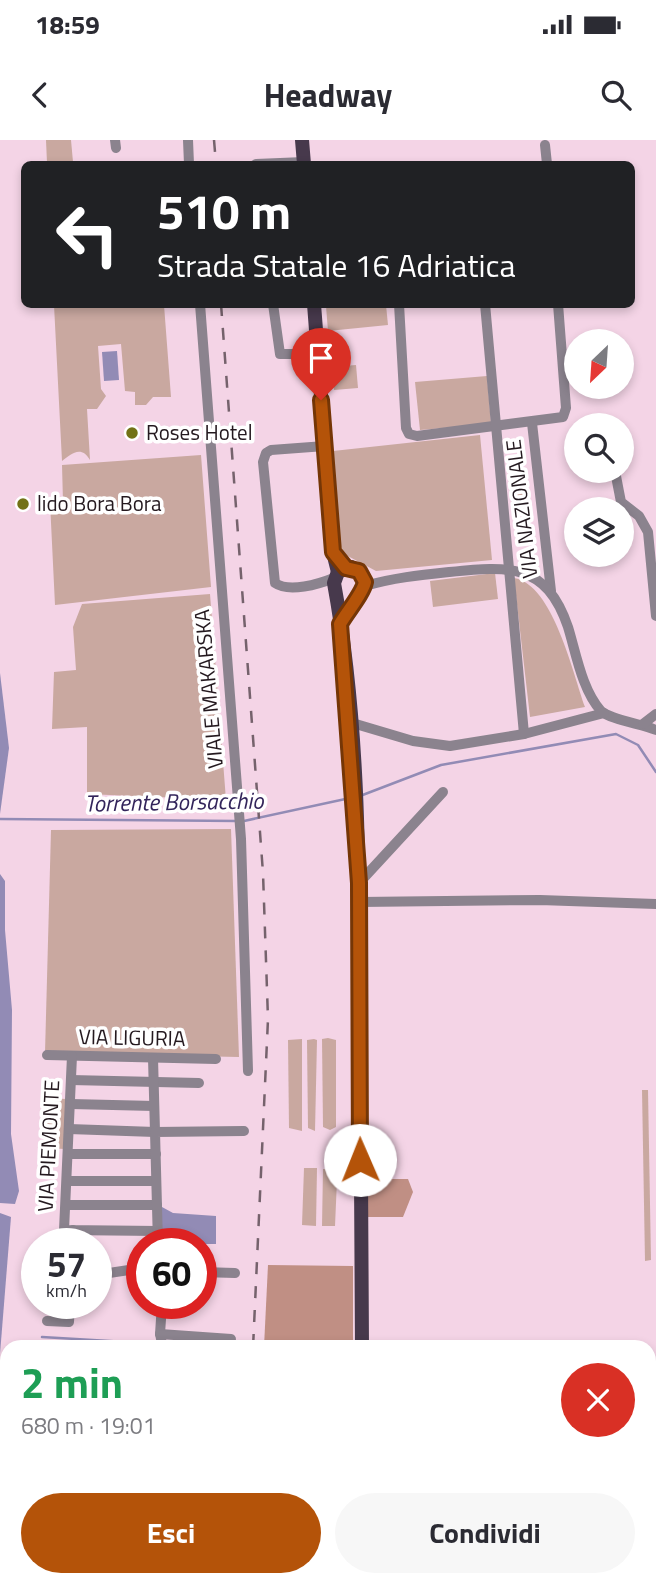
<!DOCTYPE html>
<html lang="it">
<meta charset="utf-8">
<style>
body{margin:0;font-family:"Titillium Web",sans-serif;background:#f7f7f7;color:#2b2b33;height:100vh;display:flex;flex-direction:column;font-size:26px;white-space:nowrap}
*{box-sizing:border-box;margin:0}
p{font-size:23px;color:#7c7c81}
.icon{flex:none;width:38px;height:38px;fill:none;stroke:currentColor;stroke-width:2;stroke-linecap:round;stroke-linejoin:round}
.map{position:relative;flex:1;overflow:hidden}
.details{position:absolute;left:0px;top:1200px;width:656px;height:247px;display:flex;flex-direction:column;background:#fff;border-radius:21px 21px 0 0;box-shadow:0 4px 10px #0003}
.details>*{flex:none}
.banner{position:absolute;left:21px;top:21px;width:614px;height:147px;border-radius:10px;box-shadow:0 4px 10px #0003;background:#202124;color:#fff;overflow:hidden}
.needle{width:46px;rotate:205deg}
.buttons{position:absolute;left:564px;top:189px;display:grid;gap:14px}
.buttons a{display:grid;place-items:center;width:70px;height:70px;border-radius:50%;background:#fff;box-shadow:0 4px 10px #0003;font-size:35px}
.speed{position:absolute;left:21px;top:1088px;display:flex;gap:14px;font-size:35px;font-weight:700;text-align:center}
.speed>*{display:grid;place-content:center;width:91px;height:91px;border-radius:50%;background:#fff;box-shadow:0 4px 10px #0003;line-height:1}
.speed small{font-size:18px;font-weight:400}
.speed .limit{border:10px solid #d22;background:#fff;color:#111}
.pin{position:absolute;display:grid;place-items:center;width:60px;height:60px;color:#fff;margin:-72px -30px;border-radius:50% 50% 50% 0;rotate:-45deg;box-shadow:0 0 7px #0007}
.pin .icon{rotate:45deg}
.me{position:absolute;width:77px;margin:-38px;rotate:359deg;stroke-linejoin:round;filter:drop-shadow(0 0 5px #0008)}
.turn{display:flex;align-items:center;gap:24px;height:147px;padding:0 21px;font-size:32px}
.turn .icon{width:91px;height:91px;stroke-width:2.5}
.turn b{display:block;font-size:49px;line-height:60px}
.round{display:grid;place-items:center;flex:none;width:74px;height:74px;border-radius:37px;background:#f7f7f7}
.head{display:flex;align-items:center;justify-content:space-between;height:119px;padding:0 21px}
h1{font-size:42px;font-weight:700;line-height:52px;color:#1e9e55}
.cta{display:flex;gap:14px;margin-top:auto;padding:14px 21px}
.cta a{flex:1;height:80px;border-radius:42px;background:#b45309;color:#fff;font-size:28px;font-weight:700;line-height:80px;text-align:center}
.cta a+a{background:#f7f7f7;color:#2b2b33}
.status{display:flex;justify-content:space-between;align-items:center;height:49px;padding:0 35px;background:#fff;direction:ltr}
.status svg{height:19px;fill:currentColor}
header{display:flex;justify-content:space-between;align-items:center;height:91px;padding:0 21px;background:#fff;font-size:32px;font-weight:700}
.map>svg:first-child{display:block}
.green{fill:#c9a8a0}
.forest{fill:#c08f84}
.water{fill:#928bb5}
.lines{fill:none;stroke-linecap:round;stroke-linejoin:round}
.stream{stroke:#928bb5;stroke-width:2.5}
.minor{stroke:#8b838e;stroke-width:10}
.major{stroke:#47394c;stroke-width:14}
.rail{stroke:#75626c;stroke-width:2.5;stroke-dasharray:12 12;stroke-linecap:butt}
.route-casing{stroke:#753606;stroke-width:18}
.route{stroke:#b45309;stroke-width:12}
.poi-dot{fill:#727216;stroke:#fff;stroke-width:2.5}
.labels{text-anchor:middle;stroke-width:7;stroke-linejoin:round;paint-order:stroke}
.poi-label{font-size:21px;fill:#24191f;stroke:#fff;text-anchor:start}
.street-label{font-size:21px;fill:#24191f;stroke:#fff}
.water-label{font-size:23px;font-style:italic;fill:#33255b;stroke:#fff}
</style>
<div class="status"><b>18:59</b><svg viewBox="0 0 49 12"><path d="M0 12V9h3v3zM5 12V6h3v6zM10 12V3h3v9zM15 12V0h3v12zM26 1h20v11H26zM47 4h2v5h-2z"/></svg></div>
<header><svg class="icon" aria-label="back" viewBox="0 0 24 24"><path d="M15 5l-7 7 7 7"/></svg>Headway<svg class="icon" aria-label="search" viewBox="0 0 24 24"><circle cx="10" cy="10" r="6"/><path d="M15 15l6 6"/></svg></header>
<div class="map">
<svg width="656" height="1446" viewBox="0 0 656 1446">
<rect width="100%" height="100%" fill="#f4d4e6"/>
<g class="green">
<path d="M46,0H71L73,22L47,23Z"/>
<path d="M54,165H164L171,257H153L146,265H135V252L125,251L121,204L98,206L101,249L106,256L97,269H87L90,320C81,304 70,315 62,321Z"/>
<path d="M343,165H386L388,185L328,191L326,166Z"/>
<path d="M356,225L358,248L334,250L331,227Z"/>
<path d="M487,236L491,284L420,290L415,242Z"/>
<path d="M480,295L492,420L376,431L344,414L340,404L333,311Z"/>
<path d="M201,315L211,447L55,465L50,362H63L62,325Z"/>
<path d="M524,338L528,371L513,373L509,340Z"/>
<path d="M495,433L498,459L433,467L430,441Z"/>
<path d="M514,438C553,444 573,534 585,567L530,577Z"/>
<path d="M210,454L226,660L87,654V587L52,589L54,532L76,530L73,487L82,464Z"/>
<path d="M231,689L239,917L45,913L51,690Z"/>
<path d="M328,898L336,900V987L330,990L323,987L322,899Z"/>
<path d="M302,899V991L289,988L288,900Z"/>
<path d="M314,899L317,900L315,991L308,988L307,900Z"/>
<path d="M642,950H648L651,1120L645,1121Z"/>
<path d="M45,958L66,959L65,1009L44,1008Z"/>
<path d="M304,1028H317L316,1086L302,1085Z"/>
<path d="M323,1029H332V1039L337,1040L335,1086H322Z"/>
<path d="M656,1290V1365H652L649,1361V1292Z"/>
<path d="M0,1302L7,1303V1440H240L239,1446H0Z"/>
<path d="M250,1440H354V1446H249Z"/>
</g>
<g class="forest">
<path d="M363,1039H408L413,1052L403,1077H362Z"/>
<path d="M268,1125L353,1126V1207H264Z"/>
<path d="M42,1440H211L213,1446H43Z"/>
</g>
<g class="water">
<path d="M117,211L119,240L104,241L102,212Z"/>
<path d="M0,533L9,608L0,674Z"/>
<path d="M0,734L5,741V790L12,870L11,994L19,1051L15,1064L0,1063Z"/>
<path d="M162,1067L173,1073L216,1076V1104H162Z"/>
<path d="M0,1073L11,1077L0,1214Z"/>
</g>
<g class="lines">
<g class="stream">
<path d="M360,656L441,625L616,594L638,605L656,632"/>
<path d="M0,679L237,681"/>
<path d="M244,681L350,658"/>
<path d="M42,1197L160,1204"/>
<path d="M167,1205L214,1208"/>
</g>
<g class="minor">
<path d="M115,0L116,8"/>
<path d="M188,0L189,24"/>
<path d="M545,5L547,24"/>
<path d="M256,24L304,22"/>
<path d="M200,164L241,699L248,931"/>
<path d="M273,164L280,214H318"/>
<path d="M399,164L406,288L409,294L417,296L563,277L566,268L558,164"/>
<path d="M485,164L524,594"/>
<path d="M532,283L551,451"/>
<path d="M325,306L271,310L266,313L263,322L275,443C289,453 319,444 334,438"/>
<path d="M615,331L621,362L639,376L648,392L656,476"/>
<path d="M365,446C392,438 420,435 449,432C508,426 546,422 568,487C576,513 582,550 601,571C611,580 642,584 656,590"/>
<path d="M349,582L413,601L450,606L524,594L604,573"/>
<path d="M643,584L656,574"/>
<path d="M359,743L443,652"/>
<path d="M360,762L540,760L656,764"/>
<path d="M47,915L216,919"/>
<path d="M72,916L64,1090L158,1091"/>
<path d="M71,940L199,943"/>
<path d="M71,964L154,966"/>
<path d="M69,989L155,992L153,918"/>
<path d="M68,1014H156"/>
<path d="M67,1041H156"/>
<path d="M66,1065H157"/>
<path d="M72,1104L73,1090"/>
<path d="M158,1104L155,992L244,991"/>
<path d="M201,1132L235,1133"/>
<path d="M96,1135L142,1128"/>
<path d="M162,1164L160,1194L163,1208"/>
<path d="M47,1181L69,1182L70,1164"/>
<path d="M160,1194L231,1199"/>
</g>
<g class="major">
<path d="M302,0L304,24"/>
<path d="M314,164L333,412L338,432"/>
<path d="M340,484L365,446L362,435L351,427L338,432L334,443C359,579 359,725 360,864C360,978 361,1093 362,1208"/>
<path d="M364,1440V1446"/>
</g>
<g class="rail">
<path d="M214,0L216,24"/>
<path d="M221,164L263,733L268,879L253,1208"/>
<path d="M241,1446V1440"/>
</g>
</g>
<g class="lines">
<defs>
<path id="route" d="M321,260L333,412L346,428L359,431L365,442C363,453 347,472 340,484L359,743L360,1020"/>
</defs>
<use href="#route" class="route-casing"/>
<use href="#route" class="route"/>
</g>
<g class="poi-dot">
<circle cx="132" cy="293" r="7"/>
<circle cx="23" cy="364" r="7"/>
</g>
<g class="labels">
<g class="poi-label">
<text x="146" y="300">Roses Hotel</text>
<text x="37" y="371">lido Bora Bora</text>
</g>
<g class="street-label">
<text transform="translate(522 369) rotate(-97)" y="7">VIA NAZIONALE</text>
<text transform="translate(209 549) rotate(-95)" y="7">VIALE MAKARSKA</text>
<text transform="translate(132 898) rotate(1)" y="7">VIA LIGURIA</text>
<text transform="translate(49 1006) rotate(-87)" y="7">VIA PIEMONTE</text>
</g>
<g class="water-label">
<text transform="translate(174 662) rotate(-1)" y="8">Torrente Borsacchio</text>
</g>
</g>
</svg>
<div class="buttons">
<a><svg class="needle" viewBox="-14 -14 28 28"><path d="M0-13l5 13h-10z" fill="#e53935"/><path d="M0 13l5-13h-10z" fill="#7c7c81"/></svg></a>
<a><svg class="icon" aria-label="search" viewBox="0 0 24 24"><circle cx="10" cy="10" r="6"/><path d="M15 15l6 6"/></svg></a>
<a><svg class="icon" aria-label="layers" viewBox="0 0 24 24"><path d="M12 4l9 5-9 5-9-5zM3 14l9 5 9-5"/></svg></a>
</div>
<div class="speed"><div>57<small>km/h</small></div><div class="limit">60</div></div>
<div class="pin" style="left:321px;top:260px;background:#d93025"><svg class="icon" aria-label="arrive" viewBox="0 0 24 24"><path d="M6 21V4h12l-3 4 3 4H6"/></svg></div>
<svg class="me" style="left:360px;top:1020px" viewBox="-20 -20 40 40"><circle r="19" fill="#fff"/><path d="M0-13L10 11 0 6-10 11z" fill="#b45309"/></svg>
<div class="banner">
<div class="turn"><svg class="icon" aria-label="left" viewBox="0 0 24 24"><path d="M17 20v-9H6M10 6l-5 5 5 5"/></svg><div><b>510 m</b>Strada Statale 16 Adriatica</div></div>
</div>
<section class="details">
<div class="head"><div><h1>2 min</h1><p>680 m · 19:01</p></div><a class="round" style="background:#d93025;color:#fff"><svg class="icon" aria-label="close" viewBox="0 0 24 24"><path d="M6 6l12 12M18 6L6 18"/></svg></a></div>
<div class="cta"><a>Esci</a><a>Condividi</a></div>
</section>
</div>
